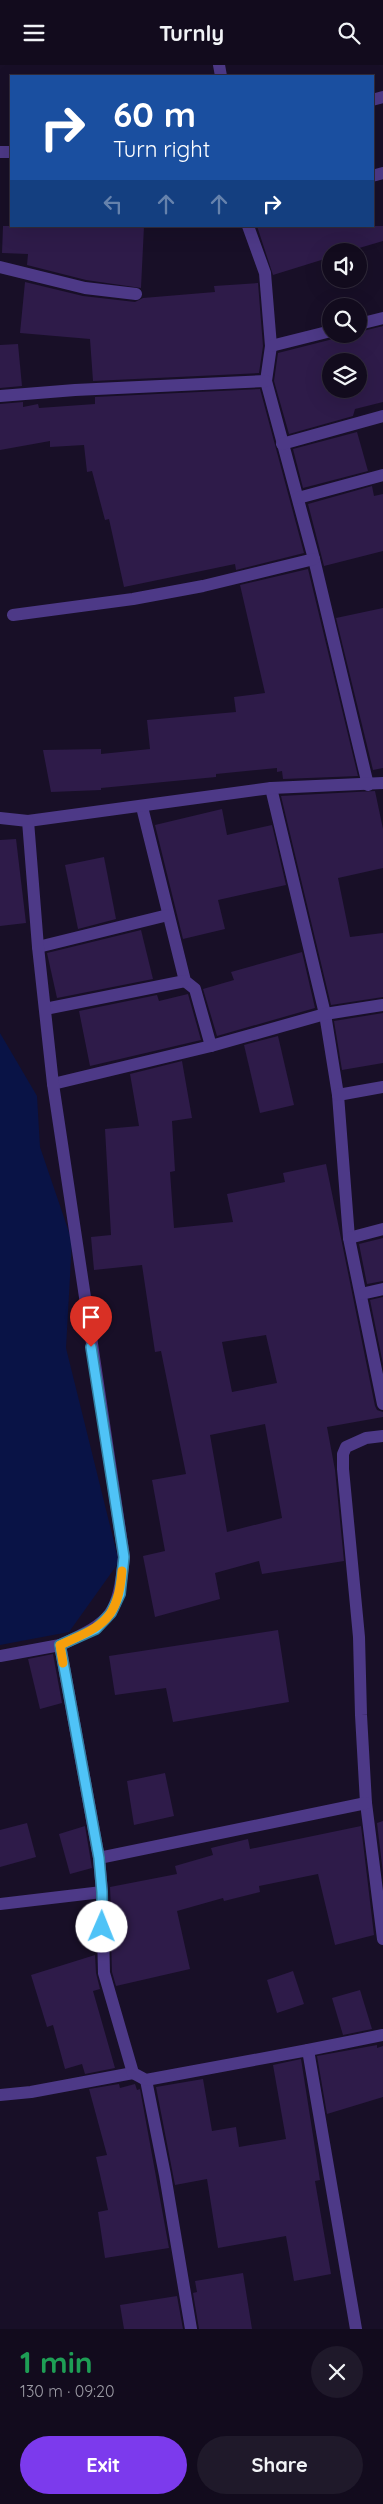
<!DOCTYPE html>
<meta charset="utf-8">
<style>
body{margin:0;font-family:Quicksand,sans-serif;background:#1f192a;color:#f1f3f6;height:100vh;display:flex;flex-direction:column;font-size:19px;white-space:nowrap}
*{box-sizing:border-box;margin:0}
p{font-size:16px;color:#9c9ba4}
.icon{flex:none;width:28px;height:28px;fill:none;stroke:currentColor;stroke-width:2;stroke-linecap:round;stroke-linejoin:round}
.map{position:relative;height:2264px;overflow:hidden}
.drawer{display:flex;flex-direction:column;background:#120b1d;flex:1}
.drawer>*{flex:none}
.guide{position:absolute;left:10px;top:10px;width:364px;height:152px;border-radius:0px;box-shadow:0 5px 20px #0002,0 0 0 1px #312b3b;background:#1a4fa0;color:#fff;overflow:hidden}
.fabs{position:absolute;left:322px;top:178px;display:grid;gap:10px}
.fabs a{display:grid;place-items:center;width:45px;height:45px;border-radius:50%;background:#120b1d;box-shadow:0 5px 20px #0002,0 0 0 1px #312b3b;font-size:25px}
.pin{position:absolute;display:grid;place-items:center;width:42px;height:42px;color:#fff;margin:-51px -21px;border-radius:50% 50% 50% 0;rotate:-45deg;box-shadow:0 0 5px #0007}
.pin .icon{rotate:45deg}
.me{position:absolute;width:55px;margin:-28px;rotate:1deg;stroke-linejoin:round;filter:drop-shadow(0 0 4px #0008)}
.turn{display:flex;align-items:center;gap:18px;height:105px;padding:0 20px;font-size:22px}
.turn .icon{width:65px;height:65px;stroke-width:2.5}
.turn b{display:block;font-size:35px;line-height:42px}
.lanes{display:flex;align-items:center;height:48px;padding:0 20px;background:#0003;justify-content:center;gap:25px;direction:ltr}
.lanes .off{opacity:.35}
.round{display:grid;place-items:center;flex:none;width:52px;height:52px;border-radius:26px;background:#1f192a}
.headline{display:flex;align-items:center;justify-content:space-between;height:85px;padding:0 20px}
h1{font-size:30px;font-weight:700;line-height:38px;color:#1e9e55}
.cta{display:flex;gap:10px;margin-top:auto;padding:10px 20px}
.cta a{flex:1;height:58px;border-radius:30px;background:#7c3aed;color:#fff;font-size:20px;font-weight:700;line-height:58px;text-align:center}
.cta a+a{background:#1f192a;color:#f1f3f6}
header{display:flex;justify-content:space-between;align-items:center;height:65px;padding:0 20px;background:#120b1d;font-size:22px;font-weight:700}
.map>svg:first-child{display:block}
.water{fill:#091346}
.building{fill:#2e1b49;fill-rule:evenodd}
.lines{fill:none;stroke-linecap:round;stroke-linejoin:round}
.minor{stroke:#4d3987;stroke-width:12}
.tertiary{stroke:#4d3987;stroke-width:12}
.route-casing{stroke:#337fa1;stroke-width:12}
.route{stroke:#4fc3f7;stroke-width:9}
.slow{stroke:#f59e0b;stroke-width:9}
</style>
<header><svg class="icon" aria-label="menu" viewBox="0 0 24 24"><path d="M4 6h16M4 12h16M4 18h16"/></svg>Turnly<svg class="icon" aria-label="search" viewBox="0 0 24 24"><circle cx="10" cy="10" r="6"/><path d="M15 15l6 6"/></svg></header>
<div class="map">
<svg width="383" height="2264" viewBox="0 0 383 2264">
<rect width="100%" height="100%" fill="#180f27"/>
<path class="water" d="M0,968L37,1031L40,1082L72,1176L66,1283L119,1497L69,1567L0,1580Z"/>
<g class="building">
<path d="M3,161H144L141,223L86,215L27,200L28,189L2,188Z"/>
<path d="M257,161H383V176L349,186H331V192L273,210Z"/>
<path d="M25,217L83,231L135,237L143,233L215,227L214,221L258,218L263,281L259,308L93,316L90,274L20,268Z"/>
<path d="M383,261V337L355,344L353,351L289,369L274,316L278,288L333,274L339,269H359V267ZM331,296H359V324H331Z"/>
<path d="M18,279L22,321L0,323V280Z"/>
<path d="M260,324L304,488L236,505L235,499L124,522L109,454L105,455L92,406L87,407L84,380L50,382V376L0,385V339L23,337V342L38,339L39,343L95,339V332Z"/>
<path d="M357,367L368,406L303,423L293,384Z"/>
<path d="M372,421L374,431L383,429V486L324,501L308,439Z"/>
<path d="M308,504L358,711L283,714L282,706L277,707V703L216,709V712L101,723V725L51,727L43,685L101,684V689L150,684L147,655L236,647L234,632L265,628L240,520Z"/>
<path d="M383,543V703L373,705L336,553Z"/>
<path d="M375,726L383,764V803L338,813L350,872L383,868V932L331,940L281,731Z"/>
<path d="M222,744L227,770L272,760L286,820L218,835L225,864L183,874L155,760Z"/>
<path d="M16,774L26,858L0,861V775Z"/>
<path d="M104,792L116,854L78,864L65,800Z"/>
<path d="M141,865L153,914L57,933L47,888Z"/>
<path d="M302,887L315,943L217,971L203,924L234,915L231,907Z"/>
<path d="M188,929L201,975L90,1001L79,946L157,930L159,936Z"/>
<path d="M383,948V998L342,1005L334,956Z"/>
<path d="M278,971L294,1040L260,1048L244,980Z"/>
<path d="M182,996L192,1053L172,1056L175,1106L170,1107L174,1163L233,1157L227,1129L285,1117L283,1108L326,1099L375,1341L377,1345L383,1347V1352L327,1362L335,1405L344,1496L262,1509L259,1496L215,1508L220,1534L155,1552L143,1491L165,1486L152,1415L186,1409L161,1286L155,1287L142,1200L94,1205L91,1172L111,1170L105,1064L139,1061L130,1009ZM266,1270L277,1318L232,1327L222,1277ZM265,1359L282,1453L227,1467L210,1370Z"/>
<path d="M383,1173V1216L367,1219L359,1179Z"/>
<path d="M383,1232V1299L370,1235Z"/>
<path d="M278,1565L289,1637L173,1657L166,1623L115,1630L109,1591Z"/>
<path d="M53,1589L62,1638L40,1644L28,1594Z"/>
<path d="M165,1708L174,1751L134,1760L127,1716Z"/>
<path d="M383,1756V1808L377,1758Z"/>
<path d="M27,1758L36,1792L0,1802V1765Z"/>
<path d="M85,1761L92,1803L70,1809L59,1769Z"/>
<path d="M361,1761L374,1870L335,1880L318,1809L259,1821L260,1827L224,1836L223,1833L177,1846L190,1904L116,1921L112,1907L111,1874L116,1872L111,1845L110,1822L177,1809L175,1801L213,1790L211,1783L248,1774L250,1784Z"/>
<path d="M95,1890L96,1908L100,1924L93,1926L115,2003L85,2009L82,1999L65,2004L53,1960L47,1962L31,1910Z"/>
<path d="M293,1906L304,1939L277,1948L267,1915Z"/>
<path d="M360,1925L372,1964L343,1970L332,1933Z"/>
<path d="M377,1980V1983L383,1981V2032L327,2049L317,1991Z"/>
<path d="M301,1994L320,2115L315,2116L331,2209L294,2216L286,2171L218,2183L207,2114L175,2120L156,2022L203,2014L212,2066L236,2062L239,2082L286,2074L273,2000Z"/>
<path d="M119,2019L120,2023L135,2019L137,2025L140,2024L169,2183L105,2193L98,2147L108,2145L96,2092L107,2090L89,2024Z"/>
<path d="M243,2208L252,2264H199L193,2228L197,2227L195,2216Z"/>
<path d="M177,2231L183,2264H124L120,2240Z"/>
</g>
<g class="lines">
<g class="minor">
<path d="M219,0L221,11"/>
<path d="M372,35L383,32"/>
<path d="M0,87H11"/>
<path d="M372,111L383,108"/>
<path d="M248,161L265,208L271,281L266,316L314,494L368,720"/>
<path d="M0,202L85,223L136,229"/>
<path d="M359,259L383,253"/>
<path d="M271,281L331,266"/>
<path d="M0,331L75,325L266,316"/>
<path d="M282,379L383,351"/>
<path d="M298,433L383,410"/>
<path d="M13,550L133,534L203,521L314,494"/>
<path d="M271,723L325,949L338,1030L349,1173L383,1339"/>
<path d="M142,742L185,916L195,924L211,981"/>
<path d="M28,756L271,723L383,718"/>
<path d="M38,882L168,850"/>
<path d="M45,944L185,916"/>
<path d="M53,1019L211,981L325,949L383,940"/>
<path d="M338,1030L383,1022"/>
<path d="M349,1173L383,1164"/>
<path d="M361,1229L383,1224"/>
<path d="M383,1371L366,1373L346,1382L343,1389V1404L359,1572L361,1650L366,1738L383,1874"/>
<path d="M0,1591L60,1580"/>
<path d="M99,1793L366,1738"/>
<path d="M0,1839L102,1827"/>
<path d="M308,1985L383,1970"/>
<path d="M146,2015L165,2110L191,2264"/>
<path d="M0,2030L31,2027L133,2008"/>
</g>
<path class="tertiary" d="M0,753L28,756L38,882L53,1019L124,1492C118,1550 113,1556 60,1580L99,1793L102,1827L104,1908L133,2008L146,2015L308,1985L356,2264"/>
</g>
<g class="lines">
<defs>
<path id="route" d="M91,1282L124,1492L120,1529L111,1548L96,1564L60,1580L99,1793L102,1827V1862"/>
</defs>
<use href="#route" class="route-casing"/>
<use href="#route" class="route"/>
<path class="slow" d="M63,1598L60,1580C102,1561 118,1556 122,1506"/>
</g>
</svg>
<div class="fabs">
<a><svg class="icon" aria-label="sound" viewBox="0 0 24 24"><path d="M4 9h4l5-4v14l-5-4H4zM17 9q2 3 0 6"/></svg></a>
<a><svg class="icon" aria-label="search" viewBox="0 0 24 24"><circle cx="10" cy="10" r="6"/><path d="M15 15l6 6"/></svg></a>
<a><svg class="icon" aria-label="layers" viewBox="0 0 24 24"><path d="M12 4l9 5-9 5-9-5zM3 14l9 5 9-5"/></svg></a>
</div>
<div class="pin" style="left:91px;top:1282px;background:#d93025"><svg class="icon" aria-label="arrive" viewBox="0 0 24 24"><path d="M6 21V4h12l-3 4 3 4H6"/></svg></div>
<svg class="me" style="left:102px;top:1862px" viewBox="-20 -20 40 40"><circle r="19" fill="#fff"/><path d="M0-13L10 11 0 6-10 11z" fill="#4fc3f7"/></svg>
<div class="guide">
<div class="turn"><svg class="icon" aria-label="right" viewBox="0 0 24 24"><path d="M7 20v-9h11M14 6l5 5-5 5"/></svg><div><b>60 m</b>Turn right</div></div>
<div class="lanes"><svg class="icon off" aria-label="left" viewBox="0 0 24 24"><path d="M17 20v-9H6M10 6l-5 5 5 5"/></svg><svg class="icon off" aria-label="ahead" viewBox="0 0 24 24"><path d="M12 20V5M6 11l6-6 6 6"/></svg><svg class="icon off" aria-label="ahead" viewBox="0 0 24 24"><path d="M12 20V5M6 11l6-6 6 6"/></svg><svg class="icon" aria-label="right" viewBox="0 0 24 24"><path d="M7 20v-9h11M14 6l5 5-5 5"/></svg></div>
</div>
</div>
<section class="drawer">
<div class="headline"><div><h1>1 min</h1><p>130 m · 09:20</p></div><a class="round"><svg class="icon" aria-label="close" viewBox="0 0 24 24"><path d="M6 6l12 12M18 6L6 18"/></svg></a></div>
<div class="cta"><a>Exit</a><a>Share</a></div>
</section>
